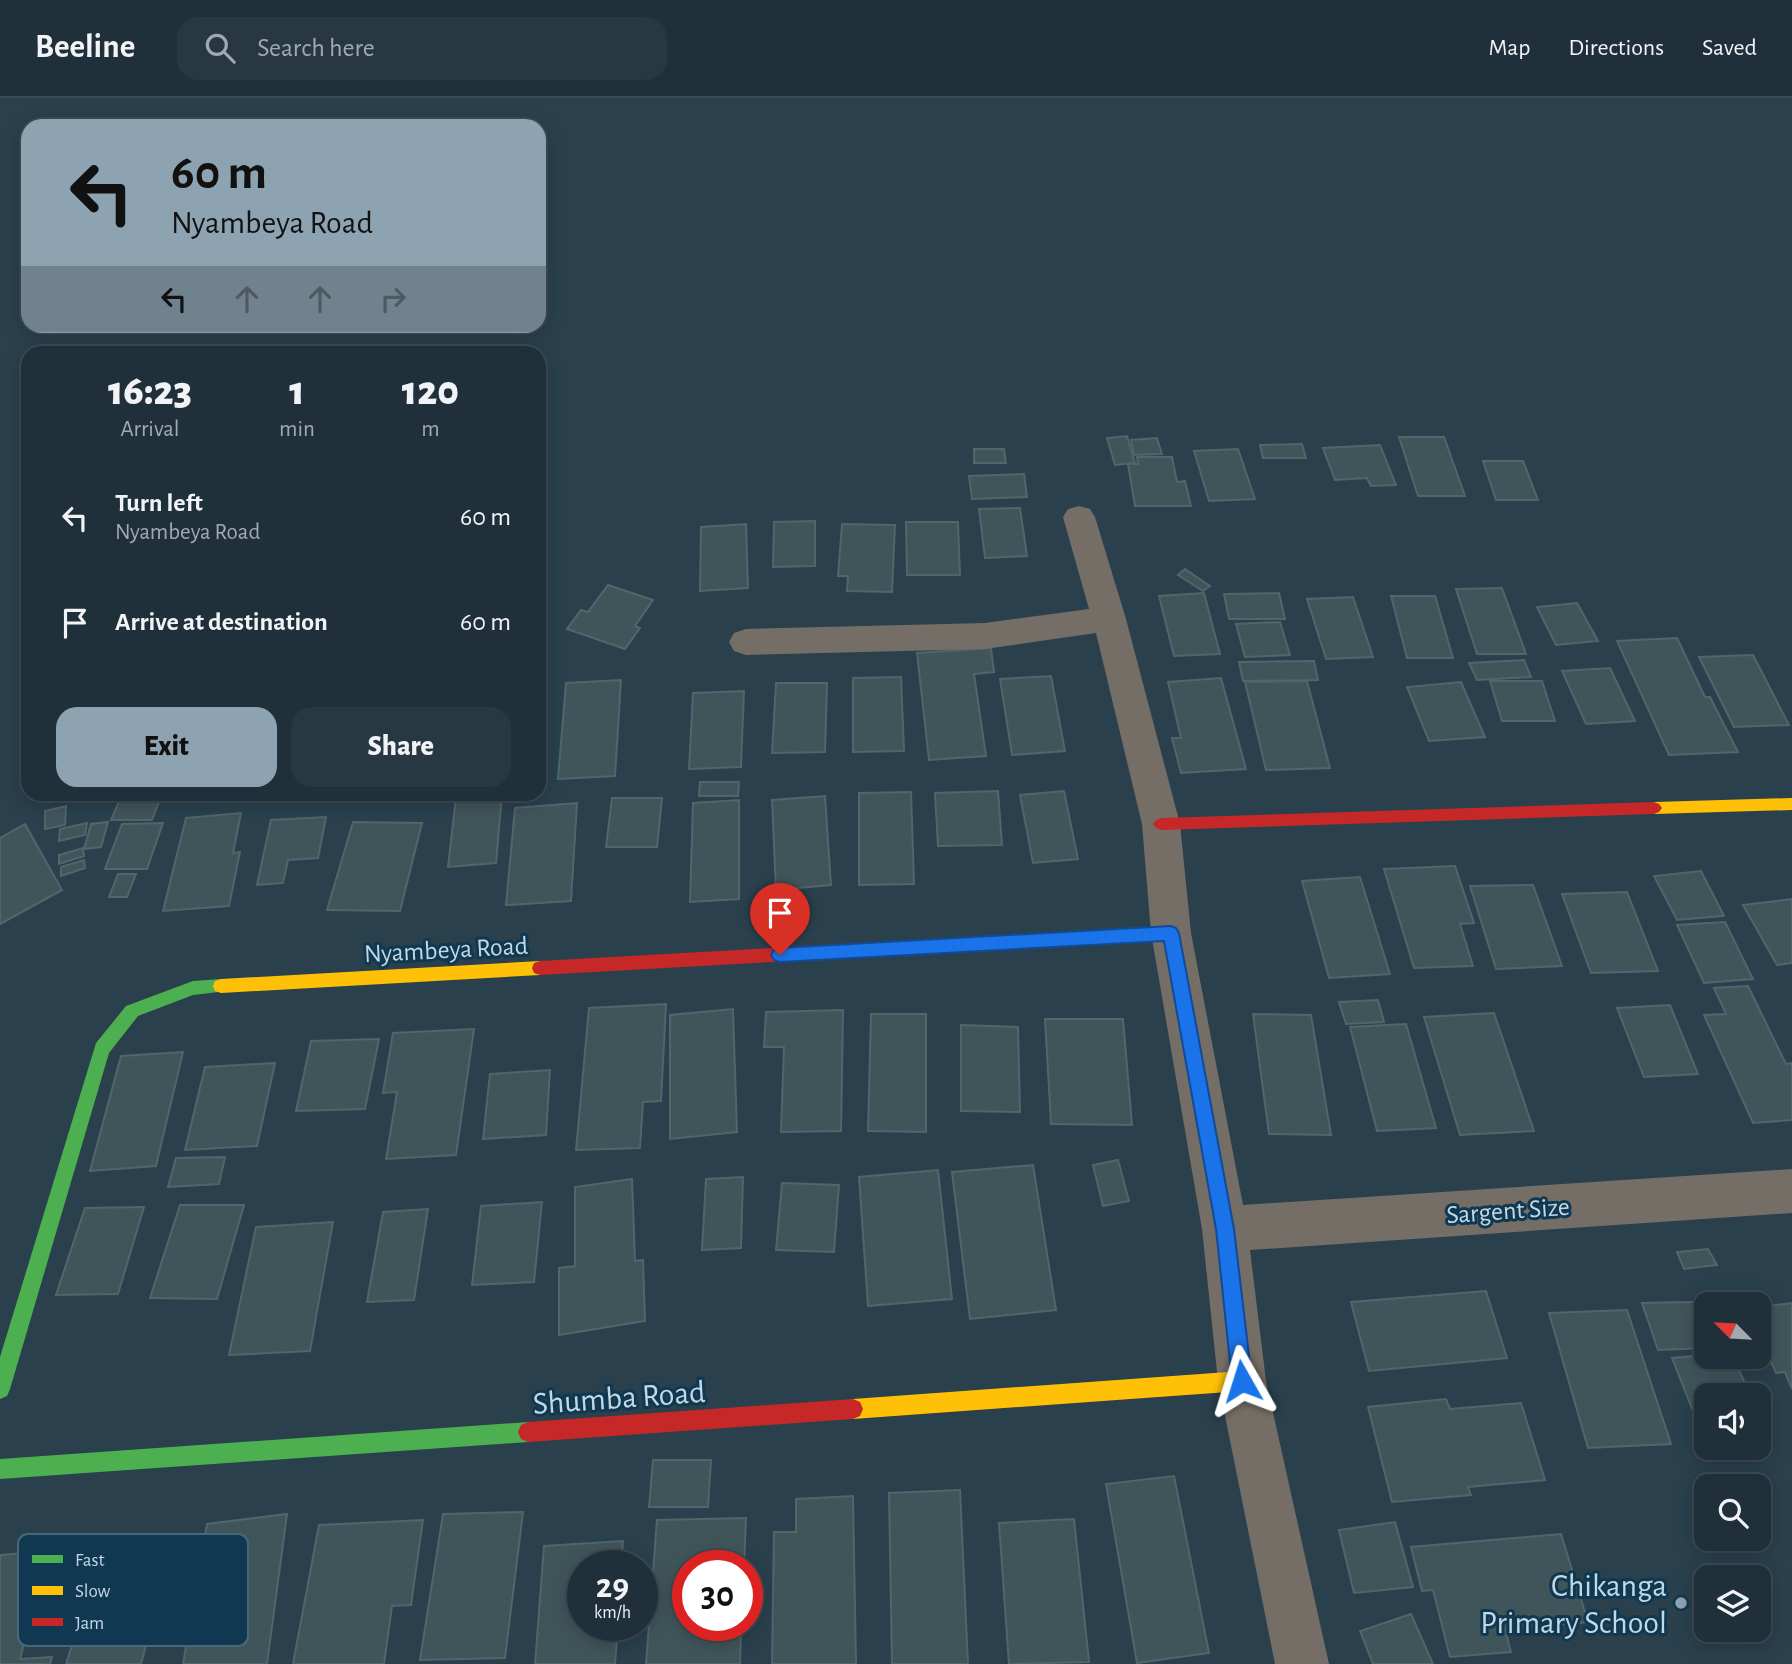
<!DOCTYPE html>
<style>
body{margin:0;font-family:"Alegreya Sans",sans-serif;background:#283842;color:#f1f3f6;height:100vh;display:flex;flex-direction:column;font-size:26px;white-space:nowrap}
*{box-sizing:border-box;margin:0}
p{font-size:23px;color:#a2a9af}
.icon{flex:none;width:38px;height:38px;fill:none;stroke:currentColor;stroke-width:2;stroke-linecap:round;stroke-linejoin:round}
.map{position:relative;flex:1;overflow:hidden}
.drawer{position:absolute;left:21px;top:248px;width:525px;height:455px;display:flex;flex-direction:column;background:#20303a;border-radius:21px;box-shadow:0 4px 18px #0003,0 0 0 2px #3d4b54}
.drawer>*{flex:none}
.hud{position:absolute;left:21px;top:21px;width:525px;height:214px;border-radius:21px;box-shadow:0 4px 18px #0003,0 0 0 2px #3d4b54;background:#8da3b1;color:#111;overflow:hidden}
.needle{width:46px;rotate:294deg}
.buttons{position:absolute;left:1694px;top:1194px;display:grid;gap:14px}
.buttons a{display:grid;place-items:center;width:77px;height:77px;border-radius:14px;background:#20303a;box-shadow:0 4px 18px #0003,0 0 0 2px #3d4b54;font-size:35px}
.speed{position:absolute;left:567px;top:1452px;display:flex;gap:14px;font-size:35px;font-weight:700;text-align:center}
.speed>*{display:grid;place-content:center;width:91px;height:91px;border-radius:50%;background:#20303a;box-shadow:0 4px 18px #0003,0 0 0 2px #3d4b54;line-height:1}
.speed small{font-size:18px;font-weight:400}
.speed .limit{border:10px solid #d22;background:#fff;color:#111}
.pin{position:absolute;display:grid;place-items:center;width:60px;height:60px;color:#fff;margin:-72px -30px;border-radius:50% 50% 50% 0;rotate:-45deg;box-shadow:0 0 7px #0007}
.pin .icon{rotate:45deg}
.me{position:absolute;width:77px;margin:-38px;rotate:354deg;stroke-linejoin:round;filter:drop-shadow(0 0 5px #0008)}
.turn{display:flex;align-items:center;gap:24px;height:147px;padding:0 35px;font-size:32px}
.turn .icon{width:91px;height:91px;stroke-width:2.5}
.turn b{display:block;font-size:49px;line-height:60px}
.lanes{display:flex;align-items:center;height:66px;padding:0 35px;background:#0003;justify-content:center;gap:35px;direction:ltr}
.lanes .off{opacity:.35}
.eta{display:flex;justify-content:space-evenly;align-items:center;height:119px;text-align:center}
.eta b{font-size:42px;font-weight:800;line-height:49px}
.cta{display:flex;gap:14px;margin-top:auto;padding:14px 35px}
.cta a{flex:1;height:80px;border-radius:21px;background:#8da3b1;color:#111;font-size:28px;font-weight:800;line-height:80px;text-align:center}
.cta a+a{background:#283842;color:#f1f3f6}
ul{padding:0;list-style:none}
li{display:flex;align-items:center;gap:21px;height:105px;padding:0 35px}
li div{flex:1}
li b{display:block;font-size:26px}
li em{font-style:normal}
header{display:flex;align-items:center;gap:42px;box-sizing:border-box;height:98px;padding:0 35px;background:#20303a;border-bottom:2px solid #3d4b54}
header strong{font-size:33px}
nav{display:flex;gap:38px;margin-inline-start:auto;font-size:24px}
.search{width:490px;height:63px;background:#283842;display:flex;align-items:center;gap:18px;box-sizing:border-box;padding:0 24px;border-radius:21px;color:#a2a9af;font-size:26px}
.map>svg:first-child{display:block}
.building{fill:#40555a;stroke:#51656a;stroke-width:2}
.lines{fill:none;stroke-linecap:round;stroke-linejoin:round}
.street{fill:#756e67;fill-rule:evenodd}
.fast{fill:#4caf50;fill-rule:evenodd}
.slow{fill:#ffc107;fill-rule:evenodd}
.jam{fill:#c62828;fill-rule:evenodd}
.route{fill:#1a73e8;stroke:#114b97;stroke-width:2}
.poi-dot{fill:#8da3b1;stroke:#103850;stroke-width:2.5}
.labels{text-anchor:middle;stroke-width:6;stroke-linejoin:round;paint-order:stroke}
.street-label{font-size:26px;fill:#c3d8e7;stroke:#103850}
.near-street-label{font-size:32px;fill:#c3d8e7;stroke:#103850}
.near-poi-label{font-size:32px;fill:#c3d8e7;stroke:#103850;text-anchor:end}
.key{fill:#103850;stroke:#46687d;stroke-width:2}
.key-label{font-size:19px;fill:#c3d8e7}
</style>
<header>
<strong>Beeline</strong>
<div class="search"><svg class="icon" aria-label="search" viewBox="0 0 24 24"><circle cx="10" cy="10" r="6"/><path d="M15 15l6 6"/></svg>Search here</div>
<nav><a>Map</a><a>Directions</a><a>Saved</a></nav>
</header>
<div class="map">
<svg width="1792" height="1566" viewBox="0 0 1792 1566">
<rect width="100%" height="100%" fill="#2a404d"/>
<g class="building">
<path d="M1127,338L1135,365L1115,367L1107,340Z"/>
<path d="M1399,339H1444L1465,398H1418Z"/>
<path d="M1157,340L1162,356L1134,357L1131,342Z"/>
<path d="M1302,346L1306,360H1263L1260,347Z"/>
<path d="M1380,347L1396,387L1371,388L1367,380L1335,382L1323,350Z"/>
<path d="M974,351H1004L1006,365H974Z"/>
<path d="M1238,351L1255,401L1209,403L1194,353Z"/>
<path d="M1137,359H1172L1177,384L1185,383L1191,408H1135L1128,366H1138Z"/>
<path d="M1483,363H1523L1538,402H1496Z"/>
<path d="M1024,376L1027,399L972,401L969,378Z"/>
<path d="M1020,410L1027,458L985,460L979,411Z"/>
<path d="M815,423V468L773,469L774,424Z"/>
<path d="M906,424H958L960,477H907Z"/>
<path d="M746,426L748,490L700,493L701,429Z"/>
<path d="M842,426L895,427L892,494L847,493L848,478H838Z"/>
<path d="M1185,471L1210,488L1203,493L1178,477Z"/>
<path d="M608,487L653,502L635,528L640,530L625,551L567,531L581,512L588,514Z"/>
<path d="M1502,490L1526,556H1477L1456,491Z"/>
<path d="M1204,495L1220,556L1174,558L1159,498Z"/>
<path d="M1279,495L1285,521H1229L1224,496Z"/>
<path d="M1391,498H1435L1453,560H1407Z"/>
<path d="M1353,499L1373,559L1326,561L1307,501Z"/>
<path d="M1577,505L1598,543L1556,547L1537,509Z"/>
<path d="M1280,524L1290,557L1245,559L1236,526Z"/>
<path d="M1677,540L1705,599H1710L1738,654L1669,657L1617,543Z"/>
<path d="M991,550L994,574L974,576L986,658L929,662L917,555Z"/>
<path d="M1753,557L1789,627L1734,629L1699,559Z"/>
<path d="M1524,562L1531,579L1477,582L1469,565Z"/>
<path d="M1314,563L1318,582L1243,583L1239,564Z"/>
<path d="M1610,570L1635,623L1586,626L1562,573Z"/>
<path d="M1051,578L1065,653L1012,657L1000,581Z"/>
<path d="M901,579L904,653L853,654V580Z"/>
<path d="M1221,580L1246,671L1181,675L1172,640H1181L1168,584Z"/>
<path d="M621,582L615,678L558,681L566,585Z"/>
<path d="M1307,583L1330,670L1266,672L1245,584Z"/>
<path d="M1490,583H1542L1555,623H1502Z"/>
<path d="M1461,584L1485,639L1429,643L1407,589Z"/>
<path d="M776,585H827L825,654L772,655Z"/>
<path d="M744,593L741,669L689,671L693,595Z"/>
<path d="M700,684H739L738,698H699Z"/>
<path d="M998,693L1002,747L938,748L935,695Z"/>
<path d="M1064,693L1078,761L1033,765L1020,697Z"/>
<path d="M911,694L914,786L859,787V695Z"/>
<path d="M502,696L496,765L448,769L456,699Z"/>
<path d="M825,698L831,787L776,792L772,702Z"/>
<path d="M612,700H662L657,749H606Z"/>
<path d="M739,702V801L690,804L693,705Z"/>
<path d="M119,703L159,704L152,722H111Z"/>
<path d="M577,705L571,803L506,807L515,710Z"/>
<path d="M66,708L65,727L45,731V713Z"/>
<path d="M241,715L233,755L240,754L229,808L163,813L186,720Z"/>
<path d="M326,719L318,760L288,762L283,785L257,787L271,722Z"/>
<path d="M108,724L101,749L84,751L91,726Z"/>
<path d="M353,724L422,725L400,813L327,812Z"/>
<path d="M87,725L85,737L59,743L60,731Z"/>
<path d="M163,725L147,771H105L122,726Z"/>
<path d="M25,726L62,792L0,826V740Z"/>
<path d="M83,750L84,758L59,766V757Z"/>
<path d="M84,762L85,770L61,778V769Z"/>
<path d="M1455,768L1474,825L1460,826L1473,868L1414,870L1384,771Z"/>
<path d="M1701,773L1724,818L1677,822L1654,778Z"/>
<path d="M118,776H136L127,799H109Z"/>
<path d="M1360,779L1390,876L1329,880L1302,783Z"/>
<path d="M1533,787L1562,868L1496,871L1470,788Z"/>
<path d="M1627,794L1658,873L1591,875L1562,796Z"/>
<path d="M1792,801V865L1777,867L1743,807Z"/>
<path d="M1725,824L1753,881L1704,885L1677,827Z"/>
<path d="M1748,888L1786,966L1792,965V1022L1753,1025L1704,917L1726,916L1714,890Z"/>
<path d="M1378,902L1384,924L1346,926L1339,904Z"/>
<path d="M666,906L661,1003L643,1004L640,1050L576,1052L589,910Z"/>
<path d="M1670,907L1698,976L1644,979L1617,910Z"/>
<path d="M733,911L737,1034L670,1041V917Z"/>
<path d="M843,912L841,1033L781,1034L784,949H764L766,914Z"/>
<path d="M1494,915L1534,1033L1460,1037L1424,919Z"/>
<path d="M871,916H926V1034L868,1033Z"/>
<path d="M1253,916L1311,917L1331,1037L1269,1036Z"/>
<path d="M1045,921H1123L1132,1027L1051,1026Z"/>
<path d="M1406,926L1436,1030L1377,1033L1350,929Z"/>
<path d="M961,927L1018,929L1020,1014L961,1013Z"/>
<path d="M474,931L456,1057L386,1061L397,994L383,995L393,935Z"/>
<path d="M379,941L365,1011L296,1013L311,943Z"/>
<path d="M183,954L156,1068L90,1073L121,958Z"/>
<path d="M275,965L257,1048L185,1052L205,969Z"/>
<path d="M550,972L546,1037L483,1041L490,976Z"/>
<path d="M225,1059L219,1086L168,1089L176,1060Z"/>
<path d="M1118,1062L1129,1103L1103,1108L1093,1067Z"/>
<path d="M1033,1067L1056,1212L970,1221L952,1074Z"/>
<path d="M938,1072L952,1201L868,1208L859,1079Z"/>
<path d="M743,1079L741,1150L702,1152L706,1081Z"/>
<path d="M632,1081L635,1163L643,1162L645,1223L559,1237V1170L575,1168V1089Z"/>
<path d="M782,1085L839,1087L834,1154L776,1152Z"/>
<path d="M542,1104L534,1184L472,1187L481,1108Z"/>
<path d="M180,1107H244L217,1201L150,1200Z"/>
<path d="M144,1109L118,1196L56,1197L85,1110Z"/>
<path d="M428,1111L414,1202L367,1204L383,1114Z"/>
<path d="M333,1124L310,1253L229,1257L256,1129Z"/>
<path d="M1708,1151L1717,1167L1684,1171L1677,1154Z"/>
<path d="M1486,1193L1507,1260L1369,1273L1351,1204Z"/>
<path d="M1737,1203L1738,1206H1706V1250L1658,1252L1642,1205Z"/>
<path d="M1792,1205V1291L1785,1274L1776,1275L1759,1235V1209Z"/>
<path d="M1627,1212L1671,1346L1588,1350L1549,1215Z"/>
<path d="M1706,1257L1733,1258L1750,1297H1706V1325L1698,1326L1672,1260Z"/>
<path d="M1446,1301L1450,1311L1521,1305L1545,1382L1468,1389L1471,1397L1392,1404L1368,1309Z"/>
<path d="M653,1362H711L708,1409H649Z"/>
<path d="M1174,1378L1209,1555L1137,1565L1106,1386Z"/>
<path d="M960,1392L968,1566H892L889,1395Z"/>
<path d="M853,1398L856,1566H772L774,1434H796V1401Z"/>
<path d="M523,1414L505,1560L420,1562L443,1416Z"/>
<path d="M287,1416L267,1566H183L207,1426Z"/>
<path d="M746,1420L744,1468H688V1528H741L740,1566H646L657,1422Z"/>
<path d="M1074,1421L1089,1564L1009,1566L999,1425Z"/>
<path d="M423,1422L411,1507L392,1508L384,1566H293L319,1427Z"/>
<path d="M1395,1424L1413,1489L1354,1495L1339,1432Z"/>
<path d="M1561,1436L1588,1524L1505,1531L1511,1554L1450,1559L1433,1492L1422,1493L1411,1449Z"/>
<path d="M623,1443L621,1468H583V1528H618L615,1566H535L544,1448Z"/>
<path d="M48,1453L20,1561L52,1559L50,1566H0V1457Z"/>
<path d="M88,1497L159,1498L141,1566H66Z"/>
<path d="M1411,1516L1433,1566H1373L1360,1533Z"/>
</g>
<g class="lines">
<path class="street" d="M1079,408L1090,411L1095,419L1126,521L1180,726L1191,835L1243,1107L1792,1071V1115L1250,1152L1266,1283L1329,1566H1275L1218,1283L1202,1131L1151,835L1142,726L1096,535L985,551L746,557L734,553L729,544L734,535L746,531L985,525L1089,511L1063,419L1068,411Z"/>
<g class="fast">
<path d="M1171,828L1177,830L1179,835L1177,840L1171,842L1024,850L1018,848L1016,843L1018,838L1024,836Z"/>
<path d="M221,881L227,883L229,888L227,893L193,897L138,918L109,955L10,1291L7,1298L0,1301V1259L96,945L126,908L193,883Z"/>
<path d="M528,1324L535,1327L538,1334L535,1341L528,1344L0,1381V1361Z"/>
</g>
<g class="slow">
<path d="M1792,700V712L1654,716L1649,714L1646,710L1649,706L1654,704Z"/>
<path d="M540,863L546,865L548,870L546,875L540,877L221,895L215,893L213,888L215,883L221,881Z"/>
<path d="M1242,1273L1249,1276L1252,1283L1249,1290L1242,1293L853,1321L846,1318L843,1311L846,1304L853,1301Z"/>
</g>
<g class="jam">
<path d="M1654,704L1659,706L1662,710L1659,714L1654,716L1161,732L1156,730L1153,726L1156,722L1161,720Z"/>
<path d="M1024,836L1030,838L1032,843L1030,848L1024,850L540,877L534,875L532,870L534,865L540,863Z"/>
<path d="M853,1301L860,1304L863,1311L860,1318L853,1321L528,1344L521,1341L518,1334L521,1327L528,1324Z"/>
</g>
</g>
<path class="route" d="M1171,828L1176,830L1179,835L1234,1131L1252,1283L1249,1290L1242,1292L1235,1290L1232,1283L1216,1131L1164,843L780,864L774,862L771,857L774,852L780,850Z"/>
<circle class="poi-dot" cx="1681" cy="1505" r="7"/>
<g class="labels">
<g class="street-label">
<text transform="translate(446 851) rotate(-3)" y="9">Nyambeya Road</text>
<text transform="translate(1508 1112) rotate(-4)" y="9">Sargent Size</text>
</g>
<g class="near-street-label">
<text transform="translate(619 1299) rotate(-4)" y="11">Shumba Road</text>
</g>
<g class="near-poi-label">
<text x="1667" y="1498">Chikanga<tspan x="1667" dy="37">Primary School</tspan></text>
</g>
</g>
<rect x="18" y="1436" width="230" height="112" rx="10" class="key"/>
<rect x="32" y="1457" width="31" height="8" fill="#4caf50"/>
<rect x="32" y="1488" width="31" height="9" fill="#ffc107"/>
<rect x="32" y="1520" width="31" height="8" fill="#c62828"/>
<g class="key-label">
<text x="75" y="1468">Fast</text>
<text x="75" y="1499">Slow</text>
<text x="75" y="1531">Jam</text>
</g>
</svg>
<div class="buttons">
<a><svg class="needle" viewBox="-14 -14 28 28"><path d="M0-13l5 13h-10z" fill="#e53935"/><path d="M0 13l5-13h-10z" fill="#a2a9af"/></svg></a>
<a><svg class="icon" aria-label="sound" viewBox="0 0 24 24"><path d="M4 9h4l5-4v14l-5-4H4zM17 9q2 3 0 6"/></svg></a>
<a><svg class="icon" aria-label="search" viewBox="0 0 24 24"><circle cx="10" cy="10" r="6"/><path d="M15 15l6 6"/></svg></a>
<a><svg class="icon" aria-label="layers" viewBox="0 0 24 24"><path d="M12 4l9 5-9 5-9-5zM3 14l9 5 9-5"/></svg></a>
</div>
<div class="speed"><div>29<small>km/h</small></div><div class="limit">30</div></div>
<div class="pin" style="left:780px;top:857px;background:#d93025"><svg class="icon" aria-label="arrive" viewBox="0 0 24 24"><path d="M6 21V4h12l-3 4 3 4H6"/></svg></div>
<svg class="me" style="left:1242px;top:1283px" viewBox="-20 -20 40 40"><path d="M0-17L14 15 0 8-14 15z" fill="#1a73e8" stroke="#fff" stroke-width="4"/></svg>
<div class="hud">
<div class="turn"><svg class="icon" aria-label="left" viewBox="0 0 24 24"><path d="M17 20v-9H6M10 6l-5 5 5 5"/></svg><div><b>60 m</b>Nyambeya Road</div></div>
<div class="lanes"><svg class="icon" aria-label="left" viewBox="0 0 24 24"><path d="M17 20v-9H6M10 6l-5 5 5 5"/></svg><svg class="icon off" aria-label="ahead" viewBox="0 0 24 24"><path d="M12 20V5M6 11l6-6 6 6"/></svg><svg class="icon off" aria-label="ahead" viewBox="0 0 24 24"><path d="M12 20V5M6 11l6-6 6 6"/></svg><svg class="icon off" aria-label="right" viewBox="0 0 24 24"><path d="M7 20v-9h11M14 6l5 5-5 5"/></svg></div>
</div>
<section class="drawer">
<div class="eta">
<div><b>16:23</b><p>Arrival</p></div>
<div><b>1</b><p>min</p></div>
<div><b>120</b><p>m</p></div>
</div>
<ul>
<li><svg class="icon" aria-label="left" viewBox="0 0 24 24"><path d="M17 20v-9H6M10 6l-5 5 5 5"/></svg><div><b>Turn left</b><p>Nyambeya Road</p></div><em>60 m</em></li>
<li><svg class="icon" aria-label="arrive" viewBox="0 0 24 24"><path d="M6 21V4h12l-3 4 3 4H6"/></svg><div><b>Arrive at destination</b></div><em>60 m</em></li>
</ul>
<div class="cta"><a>Exit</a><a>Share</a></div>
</section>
</div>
